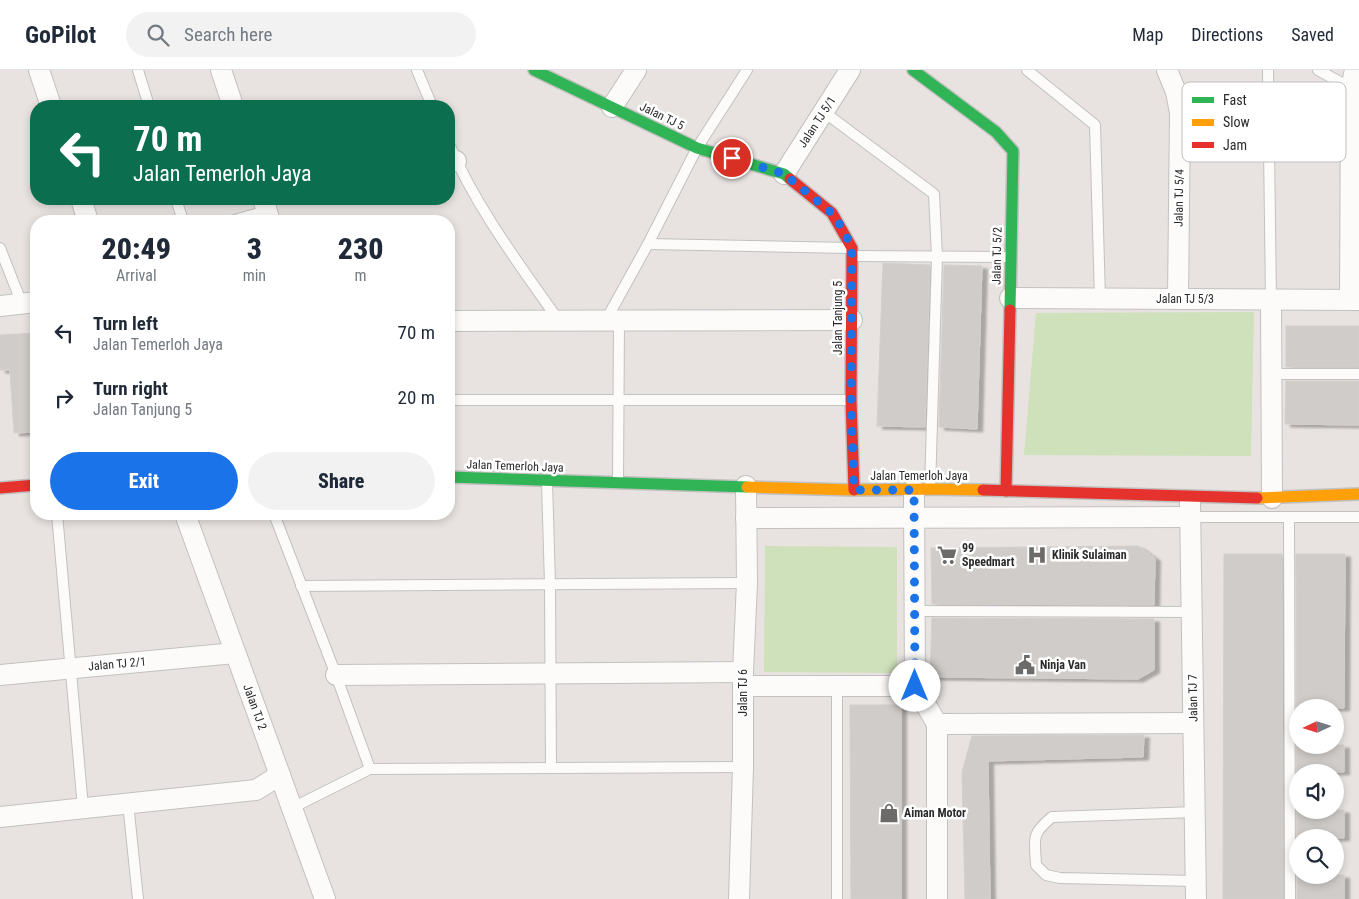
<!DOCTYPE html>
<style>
body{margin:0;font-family:"Roboto Condensed",sans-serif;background:#f2f2f3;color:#1f2937;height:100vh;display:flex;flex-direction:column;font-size:19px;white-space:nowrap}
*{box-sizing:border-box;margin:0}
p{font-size:16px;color:#747a83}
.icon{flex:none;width:28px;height:28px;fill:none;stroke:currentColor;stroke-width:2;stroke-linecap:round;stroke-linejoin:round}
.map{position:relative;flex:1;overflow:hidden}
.drawer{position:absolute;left:30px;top:145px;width:425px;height:305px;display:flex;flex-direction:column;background:#fff;border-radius:20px;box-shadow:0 2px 8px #0003}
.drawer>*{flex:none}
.top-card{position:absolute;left:30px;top:30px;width:425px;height:105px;border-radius:20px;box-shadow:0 2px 8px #0003;background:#0b6e4f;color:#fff;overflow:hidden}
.needle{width:32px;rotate:266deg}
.buttons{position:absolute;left:1289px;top:629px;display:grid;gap:10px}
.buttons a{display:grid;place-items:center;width:55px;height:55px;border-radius:50%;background:#fff;box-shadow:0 2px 8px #0003;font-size:25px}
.pin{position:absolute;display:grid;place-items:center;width:42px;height:42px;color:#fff;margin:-21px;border:2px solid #fff;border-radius:50%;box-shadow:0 1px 5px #0007}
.me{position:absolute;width:55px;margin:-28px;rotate:0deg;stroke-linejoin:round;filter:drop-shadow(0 0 4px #0008)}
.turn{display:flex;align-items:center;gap:18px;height:105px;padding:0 20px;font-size:22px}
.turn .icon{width:65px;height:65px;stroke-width:2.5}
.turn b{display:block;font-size:35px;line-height:42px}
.eta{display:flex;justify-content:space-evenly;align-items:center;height:85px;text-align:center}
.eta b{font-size:30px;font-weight:800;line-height:35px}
.button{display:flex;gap:10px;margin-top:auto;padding:10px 20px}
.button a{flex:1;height:58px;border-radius:30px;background:#1a73e8;color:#fff;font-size:20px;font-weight:800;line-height:58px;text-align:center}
.button a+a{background:#f2f2f3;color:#1f2937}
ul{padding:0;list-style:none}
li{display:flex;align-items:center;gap:15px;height:65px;padding:0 20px}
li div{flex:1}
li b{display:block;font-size:19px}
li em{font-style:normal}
header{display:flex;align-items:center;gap:30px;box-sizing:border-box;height:70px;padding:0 25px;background:#fff;border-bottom:1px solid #e0e1e3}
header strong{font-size:24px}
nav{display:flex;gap:28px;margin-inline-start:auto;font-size:18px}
.search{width:350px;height:45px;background:#f2f2f3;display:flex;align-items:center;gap:12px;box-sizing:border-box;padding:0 18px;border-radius:28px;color:#747a83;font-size:19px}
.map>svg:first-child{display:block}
.green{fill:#cee1ba}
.building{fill:#cfccc9;stroke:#d3cfcc;filter:url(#shadow)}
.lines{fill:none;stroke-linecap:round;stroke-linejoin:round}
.lane-casing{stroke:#c2c1c1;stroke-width:12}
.street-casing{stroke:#c2c1c1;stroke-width:22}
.fast-casing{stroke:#c2c1c1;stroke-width:14}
.slow-casing{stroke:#c2c1c1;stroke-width:14}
.jam-casing{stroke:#c2c1c1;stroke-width:14}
.lane{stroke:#fcfbfa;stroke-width:10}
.street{stroke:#fcfbfa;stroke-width:20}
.fast{stroke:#30b455;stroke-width:11}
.slow{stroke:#ff9f0a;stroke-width:11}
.jam{stroke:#e5322d;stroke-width:11}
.route{stroke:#1a73e8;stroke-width:9;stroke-dasharray:0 16.2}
.labels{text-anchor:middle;stroke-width:5;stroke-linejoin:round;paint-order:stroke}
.street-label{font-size:12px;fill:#2a2a2a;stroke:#fff}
.poi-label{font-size:12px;font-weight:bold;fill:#2a2a2a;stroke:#fff;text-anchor:start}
.key{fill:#fff;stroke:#bfbfbf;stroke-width:1}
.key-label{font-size:14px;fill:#2a2a2a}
</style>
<header>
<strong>GoPilot</strong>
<div class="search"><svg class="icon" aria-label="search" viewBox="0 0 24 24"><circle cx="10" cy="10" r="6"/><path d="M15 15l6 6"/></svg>Search here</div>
<nav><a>Map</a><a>Directions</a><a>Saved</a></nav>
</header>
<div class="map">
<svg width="1359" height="829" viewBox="0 0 1359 829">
<defs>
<filter id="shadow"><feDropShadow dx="5.5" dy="3" stdDeviation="1" flood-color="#0004"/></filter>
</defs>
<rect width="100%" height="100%" fill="#e8e3e0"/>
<g class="green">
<path d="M1254,242L1251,386L1024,385L1036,243Z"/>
<path d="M765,476L897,477V603L764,602Z"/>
</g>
<g class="building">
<path d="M883,193L930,195L925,357L877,356Z"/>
<path d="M944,195L982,196L977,359L939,357Z"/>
<rect x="1286" y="256" width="73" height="41"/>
<path d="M36,263V362L14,363L10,300H0V265Z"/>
<path d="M1286,311H1359V355L1285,354Z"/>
<path d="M1138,476L1155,488L1154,535L932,534L931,478Z"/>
<path d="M1224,484H1282L1283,829H1223Z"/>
<path d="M1296,484H1345L1344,638H1298V675H1344V702H1298V740H1344V768H1298V805H1344V829H1297Z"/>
<path d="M932,548L1154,549V600L1138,609L930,607Z"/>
<path d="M850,635H901V829H851Z"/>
<path d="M1144,665L1143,687L988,691L990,829H965L962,702L972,666Z"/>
</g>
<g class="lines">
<defs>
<g id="lane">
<path d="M138,0L149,36"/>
<path d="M417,0L432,36"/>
<path d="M1027,0L1095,55L1100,228"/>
<path d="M1268,0L1271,230"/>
<path d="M1318,0L1351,18"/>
<path d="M824,42L934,124L937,187L930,418"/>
<path d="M449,74C476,137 519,194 559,251"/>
<path d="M176,129L183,151"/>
<path d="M231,151L267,141"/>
<path d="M648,174L850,178"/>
<path d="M0,178L22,234"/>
<path d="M854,186L1009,187"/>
<path d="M606,250L648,174L697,78L747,0"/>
<path d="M1270,304H1359"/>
<path d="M449,330H850"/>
<path d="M547,412L550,514L551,698"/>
<path d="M618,412L619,251"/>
<path d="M57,444L83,738"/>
<path d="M274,444L336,605L370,699L292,738"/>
<path d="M1191,447H1359"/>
<path d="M1289,447L1290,829"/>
<path d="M301,516L747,513"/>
<path d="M915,541L1192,542"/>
<path d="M370,699L743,697"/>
<path d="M128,733L138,829"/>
<path d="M1195,742L1052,747C1030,765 1035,769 1036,795L1046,805L1060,808L1195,811"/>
<path d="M837,829V616"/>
</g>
<g id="street">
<path d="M39,0L51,36"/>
<path d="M221,0L233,36"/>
<path d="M1167,0L1176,22L1180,43L1178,229"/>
<path d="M612,37L636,0"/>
<path d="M449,91H456"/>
<path d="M784,104L850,0"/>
<path d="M81,129L88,151"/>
<path d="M263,129L270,151"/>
<path d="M1010,228L1359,230"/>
<path d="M1271,230L1272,428"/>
<path d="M1350,230L1351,18L1355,0"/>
<path d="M0,236L36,232"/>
<path d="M449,251L852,250"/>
<path d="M1190,433L1196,829"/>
<path d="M185,444L325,829"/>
<path d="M746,448L1191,447"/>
<path d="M0,605L235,583"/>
<path d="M336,605L743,602"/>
<path d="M743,616H915L914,420"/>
<path d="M915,616L937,654"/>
<path d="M0,747L256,720L280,705"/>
<path d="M739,829L743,697V602L747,513L746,416"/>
<path d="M937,829V654L1193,653"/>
</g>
<g id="fast">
<path d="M534,0L697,78L784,104L790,109"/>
<path d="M913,0L996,62L1013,81L1010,240"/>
<path d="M449,407L747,417"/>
</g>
<g id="slow">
<path d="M747,417L854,420L930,419L983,420"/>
<path d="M1257,428L1359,424"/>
</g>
<g id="jam">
<path d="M790,109L832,143L852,178L851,330L854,420"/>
<path d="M0,418L36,415"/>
<path d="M983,420L1257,428"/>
<path d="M1006,421L1010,240"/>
</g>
</defs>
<use href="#lane" class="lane-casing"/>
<use href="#street" class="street-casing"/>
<use href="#fast" class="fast-casing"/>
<use href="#slow" class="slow-casing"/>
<use href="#jam" class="jam-casing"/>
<use href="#lane" class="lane"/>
<use href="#street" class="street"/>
<use href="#fast" class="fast"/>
<use href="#slow" class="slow"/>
<use href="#jam" class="jam"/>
</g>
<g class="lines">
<path class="route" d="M732,88L784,104L832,143L842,158L852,178L851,330L854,420H914L915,616"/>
</g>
<defs>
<symbol id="supermarket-bare" viewBox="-9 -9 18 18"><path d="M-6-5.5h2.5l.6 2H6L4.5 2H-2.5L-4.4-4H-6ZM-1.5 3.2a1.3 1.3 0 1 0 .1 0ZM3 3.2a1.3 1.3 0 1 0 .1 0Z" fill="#6c6b6a" stroke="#fff" stroke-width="2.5" paint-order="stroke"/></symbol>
<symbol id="hospital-bare" viewBox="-9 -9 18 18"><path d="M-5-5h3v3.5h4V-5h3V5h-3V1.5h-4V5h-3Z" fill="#6c6b6a" stroke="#fff" stroke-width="2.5" paint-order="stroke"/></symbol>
<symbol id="civic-bare" viewBox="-9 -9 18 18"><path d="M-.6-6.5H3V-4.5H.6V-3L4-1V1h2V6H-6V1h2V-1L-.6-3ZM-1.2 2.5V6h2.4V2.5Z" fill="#6c6b6a" stroke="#fff" stroke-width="2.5" paint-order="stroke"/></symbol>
<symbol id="shop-bare" viewBox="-9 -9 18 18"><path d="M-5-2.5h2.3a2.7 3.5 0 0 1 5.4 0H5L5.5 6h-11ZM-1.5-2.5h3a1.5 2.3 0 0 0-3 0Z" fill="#6c6b6a" stroke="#fff" stroke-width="2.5" paint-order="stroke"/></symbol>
</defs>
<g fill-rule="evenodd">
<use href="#supermarket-bare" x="933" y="471" width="28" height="28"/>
<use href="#hospital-bare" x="1023" y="471" width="28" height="28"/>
<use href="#civic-bare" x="1011" y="581" width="28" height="28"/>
<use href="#shop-bare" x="875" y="729" width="28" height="28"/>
</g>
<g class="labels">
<g class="street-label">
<text transform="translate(662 46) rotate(26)" y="4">Jalan TJ 5</text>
<text transform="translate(817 52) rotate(-57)" y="4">Jalan TJ 5/1</text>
<text transform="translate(1179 128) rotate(-89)" y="4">Jalan TJ 5/4</text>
<text transform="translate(997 186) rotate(-89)" y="4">Jalan TJ 5/2</text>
<text x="1185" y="233">Jalan TJ 5/3</text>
<text transform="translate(838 248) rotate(-90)" y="4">Jalan Tanjung 5</text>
<text transform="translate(515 396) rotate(2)" y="4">Jalan Temerloh Jaya</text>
<text x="919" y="410">Jalan Temerloh Jaya</text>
<text transform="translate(117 594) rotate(-5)" y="4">Jalan TJ 2/1</text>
<text transform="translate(743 623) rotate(-90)" y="4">Jalan TJ 6</text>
<text transform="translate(1193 628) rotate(-91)" y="4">Jalan TJ 7</text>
<text transform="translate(255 637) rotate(70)" y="4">Jalan TJ 2</text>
</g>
<g class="poi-label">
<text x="962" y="482">99<tspan x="962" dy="14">Speedmart</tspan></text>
<text x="1052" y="489">Klinik Sulaiman</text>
<text x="1040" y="599">Ninja Van</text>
<text x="904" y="747">Aiman Motor</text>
</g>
</g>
<rect x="1182" y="12" width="164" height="80" rx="8" class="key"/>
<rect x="1192" y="27" width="22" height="6" fill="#30b455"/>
<rect x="1192" y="49" width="22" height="7" fill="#ff9f0a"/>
<rect x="1192" y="72" width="22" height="6" fill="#e5322d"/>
<g class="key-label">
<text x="1223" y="35">Fast</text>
<text x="1223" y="57">Slow</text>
<text x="1223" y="80">Jam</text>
</g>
</svg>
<div class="buttons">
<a><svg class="needle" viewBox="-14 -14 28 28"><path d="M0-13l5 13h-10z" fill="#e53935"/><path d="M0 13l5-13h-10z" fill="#747a83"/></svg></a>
<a><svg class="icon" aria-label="sound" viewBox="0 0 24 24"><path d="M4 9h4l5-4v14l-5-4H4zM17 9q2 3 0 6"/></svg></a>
<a><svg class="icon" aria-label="search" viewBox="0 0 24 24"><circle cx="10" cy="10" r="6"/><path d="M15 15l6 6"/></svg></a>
</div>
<div class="pin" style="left:732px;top:88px;background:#d93025"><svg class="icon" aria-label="arrive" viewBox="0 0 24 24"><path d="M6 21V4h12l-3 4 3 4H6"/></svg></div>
<svg class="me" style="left:915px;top:616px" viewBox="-20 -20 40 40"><circle r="19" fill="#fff"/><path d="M0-13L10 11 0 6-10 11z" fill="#1a73e8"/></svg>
<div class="top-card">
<div class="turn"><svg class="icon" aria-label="left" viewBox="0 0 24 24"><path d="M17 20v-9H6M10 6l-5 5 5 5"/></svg><div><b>70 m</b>Jalan Temerloh Jaya</div></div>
</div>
<section class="drawer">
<div class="eta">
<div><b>20:49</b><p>Arrival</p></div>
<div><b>3</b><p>min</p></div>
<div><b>230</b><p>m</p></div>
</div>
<ul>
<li><svg class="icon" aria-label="left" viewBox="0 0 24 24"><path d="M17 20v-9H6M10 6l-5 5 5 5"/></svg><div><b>Turn left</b><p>Jalan Temerloh Jaya</p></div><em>70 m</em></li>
<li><svg class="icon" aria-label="right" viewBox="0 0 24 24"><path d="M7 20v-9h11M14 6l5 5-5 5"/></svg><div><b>Turn right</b><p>Jalan Tanjung 5</p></div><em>20 m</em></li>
</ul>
<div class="button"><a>Exit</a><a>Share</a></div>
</section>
</div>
